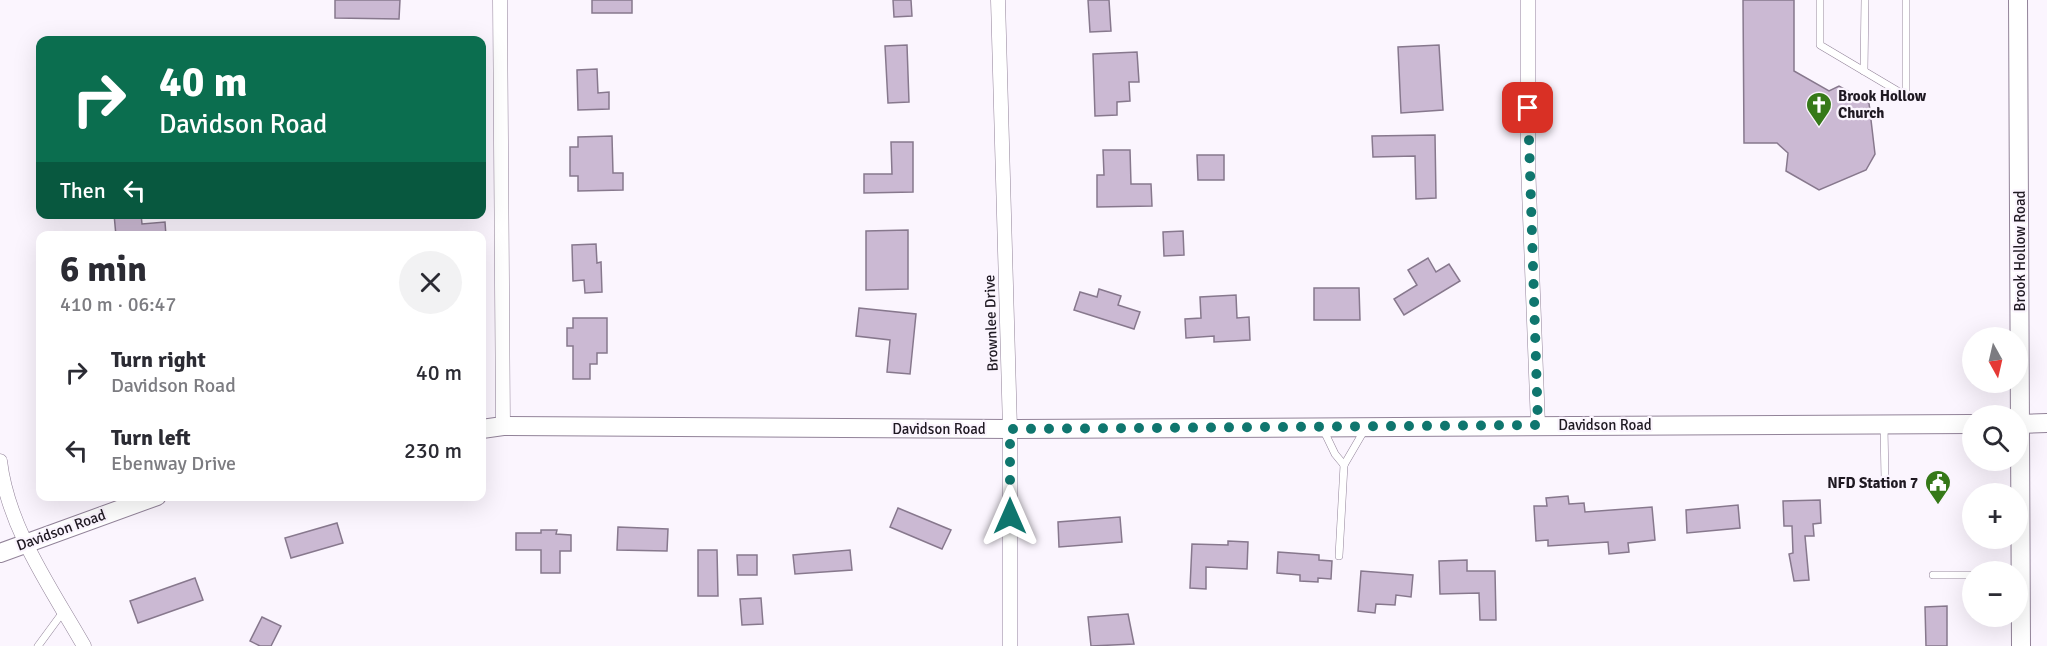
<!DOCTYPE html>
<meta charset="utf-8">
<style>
body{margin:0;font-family:Signika,sans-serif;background:#f2f2f3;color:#2b2b33;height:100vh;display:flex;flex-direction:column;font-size:22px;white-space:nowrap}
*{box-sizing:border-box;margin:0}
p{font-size:20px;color:#7c7c81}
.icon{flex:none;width:33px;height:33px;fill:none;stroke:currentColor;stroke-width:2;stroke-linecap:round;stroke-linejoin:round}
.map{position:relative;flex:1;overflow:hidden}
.drawer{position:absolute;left:36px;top:231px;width:450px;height:270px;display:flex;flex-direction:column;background:#fff;border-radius:12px;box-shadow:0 6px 24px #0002}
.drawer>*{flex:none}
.hud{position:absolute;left:36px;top:36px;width:450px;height:183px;border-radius:12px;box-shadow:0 6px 24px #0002;background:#0b6e4f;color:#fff;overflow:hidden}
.needle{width:39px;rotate:172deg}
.controls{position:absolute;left:1962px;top:327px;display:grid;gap:12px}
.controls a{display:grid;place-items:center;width:66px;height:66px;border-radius:50%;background:#fff;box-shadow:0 6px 24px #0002;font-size:30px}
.pin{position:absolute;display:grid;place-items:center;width:51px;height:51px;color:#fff;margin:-26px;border-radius:12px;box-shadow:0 3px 9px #0006}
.me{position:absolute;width:66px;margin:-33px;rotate:0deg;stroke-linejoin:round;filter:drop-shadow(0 0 4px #0008)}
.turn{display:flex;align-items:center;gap:21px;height:126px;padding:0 24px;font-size:27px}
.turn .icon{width:78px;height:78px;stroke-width:2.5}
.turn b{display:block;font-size:42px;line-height:51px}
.then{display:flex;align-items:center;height:57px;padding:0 24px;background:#0003;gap:12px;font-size:22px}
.round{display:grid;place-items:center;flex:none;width:63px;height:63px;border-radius:32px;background:#f2f2f3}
.summary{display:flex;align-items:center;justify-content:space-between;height:102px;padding:0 24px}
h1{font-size:36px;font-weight:700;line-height:45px}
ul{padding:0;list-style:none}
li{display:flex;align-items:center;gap:18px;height:78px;padding:0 24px}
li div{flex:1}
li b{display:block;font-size:22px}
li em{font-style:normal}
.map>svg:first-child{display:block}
.building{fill:#cbb9d3;stroke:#87788d;stroke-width:1.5}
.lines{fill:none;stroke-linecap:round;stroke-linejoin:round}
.service-casing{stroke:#928399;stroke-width:8}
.minor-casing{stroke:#928399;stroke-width:15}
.tertiary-casing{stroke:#928399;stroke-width:20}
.service{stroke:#fff;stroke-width:7}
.minor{stroke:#fff;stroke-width:14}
.tertiary{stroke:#fff;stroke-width:18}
.route{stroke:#0f766e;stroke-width:10;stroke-dasharray:0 18}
.labels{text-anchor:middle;stroke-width:4.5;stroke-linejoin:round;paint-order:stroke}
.poi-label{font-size:15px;font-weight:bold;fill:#1f1922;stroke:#fbf5fe;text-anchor:start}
.street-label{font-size:15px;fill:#1f1922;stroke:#fbf5fe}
</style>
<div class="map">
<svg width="2047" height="646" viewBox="0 0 2047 646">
<rect width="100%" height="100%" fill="#fbf5fe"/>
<g class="building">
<path d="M335,0H400L399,19L335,18Z"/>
<rect x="592" y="0" width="40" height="13"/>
<path d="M893,0H911L912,16L894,17Z"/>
<path d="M1088,0H1109L1111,31L1090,32Z"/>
<path d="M1743,0H1794V71L1829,91L1839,86L1869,103L1875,154L1866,170L1819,190L1786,171L1788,153L1777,143H1744Z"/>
<path d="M907,45L909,102L888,103L885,46Z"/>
<path d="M1439,45L1443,110L1401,113L1398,47Z"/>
<path d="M1137,52L1139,82H1129L1130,101L1117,102V115L1095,116L1093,54Z"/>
<path d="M597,69L598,93L609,92V109L578,110L577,70Z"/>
<path d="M1435,135L1436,198L1416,199L1415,156L1373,157L1372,136Z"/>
<path d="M612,136L613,173H623V190L578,191V176H570V147H578V137Z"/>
<path d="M891,142H913V192L864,193V174H892Z"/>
<path d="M1103,150H1130L1131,184H1151L1152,206L1097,207V175H1104Z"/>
<path d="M1197,155H1224V180H1198Z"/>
<path d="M114,214H141L142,224L165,222L166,236H116Z"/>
<path d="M908,230V289L866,290V231Z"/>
<path d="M1183,231L1184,255L1164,256L1163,232Z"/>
<path d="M596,244L597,263L601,262L602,292L585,293L584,280L573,281L572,245Z"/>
<path d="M1428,258L1436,272L1449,264L1460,281L1404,315L1394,299L1417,285L1408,270Z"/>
<path d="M1314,288H1359L1360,320H1314Z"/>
<path d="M1099,289L1121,296L1118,305L1140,312L1134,329L1074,310L1080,292L1097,297Z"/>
<path d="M1236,295L1237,318L1249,317L1250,340L1214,342V336L1186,338L1185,319L1201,318L1200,297Z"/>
<path d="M859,308L916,314L910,374L887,372L890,340L856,336Z"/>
<path d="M573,318H607V353H597V364H590V379H573V346H567V328H573Z"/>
<path d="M1568,496L1569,504L1584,503L1585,512L1652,507L1655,540L1628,543L1629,552L1609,554L1608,542L1548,546V540L1536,541L1534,506H1547L1546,498Z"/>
<path d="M1820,500L1821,523L1813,524L1814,536H1805L1809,580L1794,581L1789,554L1793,553L1792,526H1784L1783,501Z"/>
<path d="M1738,505L1740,528L1687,533L1686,510Z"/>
<path d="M898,508L951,530L942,549L890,527Z"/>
<path d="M1120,517L1122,542L1059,547L1058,522Z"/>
<path d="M337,523L343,543L291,558L285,538Z"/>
<path d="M618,527L668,529L667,551L617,550Z"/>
<path d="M541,530H557L556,534L571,535V551H560V573H541V550H516V533H541Z"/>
<path d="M1228,541L1248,542L1247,569L1206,567V589L1190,588L1192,544L1228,545Z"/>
<path d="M698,550H717L718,596H698Z"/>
<path d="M850,550L852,570L795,574L793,555Z"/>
<path d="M1278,552L1319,555V560L1332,561L1331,579L1318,578V582L1300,581V575L1277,573Z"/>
<path d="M737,555H757V575H738Z"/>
<path d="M1467,560V571H1495L1496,620H1480L1479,593L1440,594L1439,561Z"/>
<path d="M1361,571L1413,575L1411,597L1396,595L1395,605L1376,604L1375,613L1358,611Z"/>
<path d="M195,578L203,600L138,623L130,601Z"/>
<path d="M761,598L763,624L742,625L740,599Z"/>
<path d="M1947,606V646H1926L1925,607Z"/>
<path d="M1128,614L1134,644L1091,646L1088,617Z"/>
<path d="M262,617L281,626L271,646H260L250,641Z"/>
</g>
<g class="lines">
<defs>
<g id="service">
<path d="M1820,0V45L1906,96V0"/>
<path d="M1864,71L1865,0"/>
<path d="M1884,426L1885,480"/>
<path d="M1323,429L1335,454L1344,465"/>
<path d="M1339,556L1344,465L1365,429"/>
<path d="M1933,575H1972"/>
<path d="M38,646L63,612"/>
</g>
<g id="minor">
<path d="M500,0L503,426"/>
<path d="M998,0L1010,429V646"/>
<path d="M1528,0V163L1538,425"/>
<path d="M0,461C8,528 51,588 84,646"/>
</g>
<g id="tertiary">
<path d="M2018,0L2021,646"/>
<path d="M2018,424L2047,423"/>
<path d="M482,429L503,426L1010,429L1972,424"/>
<path d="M0,553L157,496"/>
</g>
</defs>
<use href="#service" class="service-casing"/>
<use href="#minor" class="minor-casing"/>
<use href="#tertiary" class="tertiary-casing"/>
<use href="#service" class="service"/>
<use href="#minor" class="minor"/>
<use href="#tertiary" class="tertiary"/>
</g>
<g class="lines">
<path class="route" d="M1010,516V429L1538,425L1528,108"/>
</g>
<defs>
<symbol id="church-pin" viewBox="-11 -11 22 30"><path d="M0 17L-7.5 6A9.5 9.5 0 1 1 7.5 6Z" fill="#367919" stroke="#fbf5fe"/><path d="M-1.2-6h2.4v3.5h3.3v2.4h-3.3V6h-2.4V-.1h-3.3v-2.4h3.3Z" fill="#fff"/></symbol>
<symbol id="civic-pin" viewBox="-11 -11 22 30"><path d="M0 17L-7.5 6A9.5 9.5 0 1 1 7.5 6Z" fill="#367919" stroke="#fbf5fe"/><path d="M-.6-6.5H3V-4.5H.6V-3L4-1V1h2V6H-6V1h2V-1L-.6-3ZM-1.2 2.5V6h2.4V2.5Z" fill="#fff"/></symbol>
</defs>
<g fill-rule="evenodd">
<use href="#church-pin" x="1804" y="90" width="30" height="40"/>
<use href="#civic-pin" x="1923" y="468" width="30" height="40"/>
</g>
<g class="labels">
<g class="poi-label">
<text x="1838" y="101">Brook Hollow<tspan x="1838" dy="17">Church</tspan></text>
<text x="1918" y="488" text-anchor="end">NFD Station 7</text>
</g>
<g class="street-label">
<text transform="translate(2020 251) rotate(-90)" y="5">Brook Hollow Road</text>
<text transform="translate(991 323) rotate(-92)" y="5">Brownlee Drive</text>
<text x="1605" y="430">Davidson Road</text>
<text x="939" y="434">Davidson Road</text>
<text transform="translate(61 530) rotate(-20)" y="5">Davidson Road</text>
</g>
</g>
</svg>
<div class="controls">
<a><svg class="needle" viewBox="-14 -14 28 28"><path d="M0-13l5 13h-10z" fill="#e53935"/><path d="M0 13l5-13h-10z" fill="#7c7c81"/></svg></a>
<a><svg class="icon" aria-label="search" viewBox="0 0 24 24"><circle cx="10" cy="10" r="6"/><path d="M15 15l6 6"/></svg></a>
<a>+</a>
<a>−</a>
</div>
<div class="pin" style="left:1528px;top:108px;background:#d93025"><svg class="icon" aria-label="arrive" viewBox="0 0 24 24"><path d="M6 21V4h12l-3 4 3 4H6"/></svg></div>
<svg class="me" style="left:1010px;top:516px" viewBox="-20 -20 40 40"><path d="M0-17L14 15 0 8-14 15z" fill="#0f766e" stroke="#fff" stroke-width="4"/></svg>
<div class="hud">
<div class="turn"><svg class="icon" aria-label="right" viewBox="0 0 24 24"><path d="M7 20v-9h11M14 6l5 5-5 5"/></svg><div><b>40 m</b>Davidson Road</div></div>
<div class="then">Then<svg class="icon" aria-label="left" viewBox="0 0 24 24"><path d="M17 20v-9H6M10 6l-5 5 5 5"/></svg></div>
</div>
<section class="drawer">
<div class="summary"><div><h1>6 min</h1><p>410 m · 06:47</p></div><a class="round"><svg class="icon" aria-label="close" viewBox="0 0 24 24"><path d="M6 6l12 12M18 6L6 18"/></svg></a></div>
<ul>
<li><svg class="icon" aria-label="right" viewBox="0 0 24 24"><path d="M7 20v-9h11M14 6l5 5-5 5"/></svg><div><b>Turn right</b><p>Davidson Road</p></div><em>40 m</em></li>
<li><svg class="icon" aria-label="left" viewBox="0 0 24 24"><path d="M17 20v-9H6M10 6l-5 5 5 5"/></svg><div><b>Turn left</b><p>Ebenway Drive</p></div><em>230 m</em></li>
</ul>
</section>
</div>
